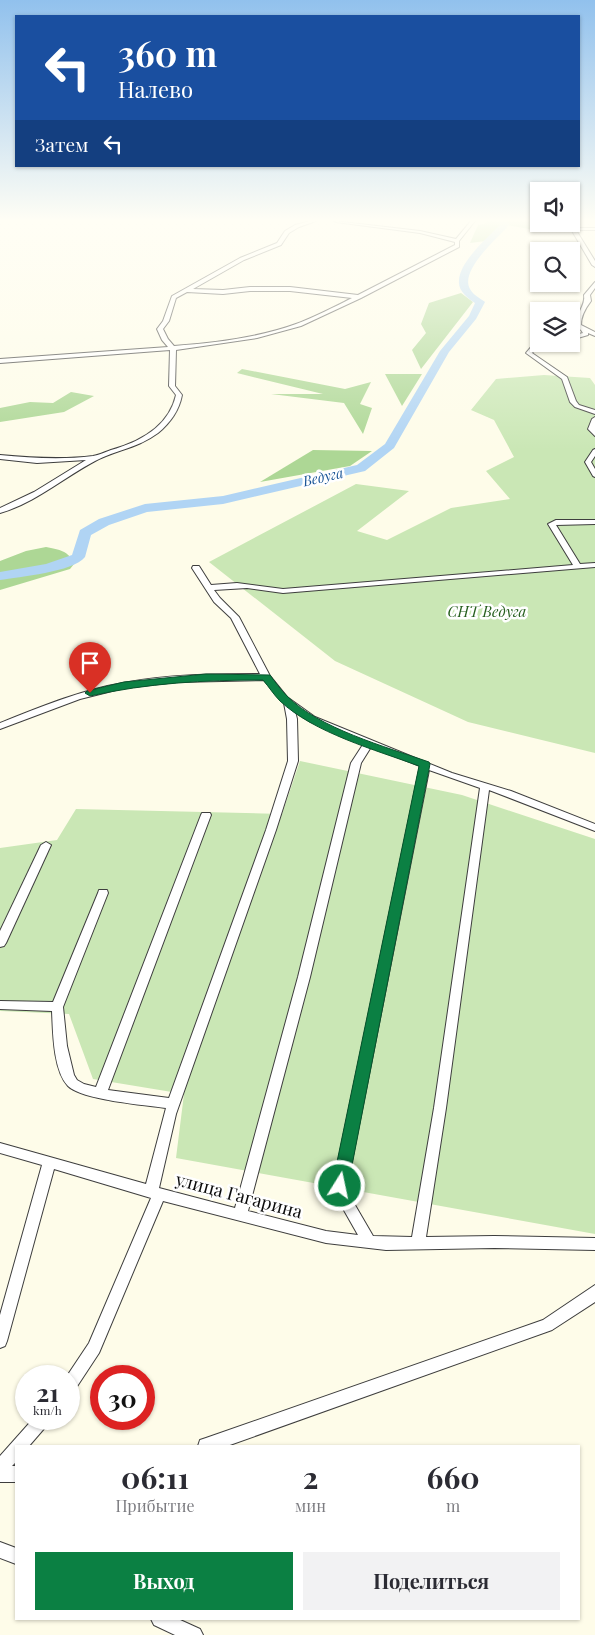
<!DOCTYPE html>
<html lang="ru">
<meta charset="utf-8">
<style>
body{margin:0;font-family:"Playfair Display",serif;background:#f2f2f3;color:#2b2b33;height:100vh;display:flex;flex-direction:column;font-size:19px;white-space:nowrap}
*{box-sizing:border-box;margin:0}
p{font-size:16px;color:#7c7c81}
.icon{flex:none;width:28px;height:28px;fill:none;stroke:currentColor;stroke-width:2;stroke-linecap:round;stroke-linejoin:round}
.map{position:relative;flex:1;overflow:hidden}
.sheet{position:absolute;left:15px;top:1445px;width:565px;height:175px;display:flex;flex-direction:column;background:#fff;border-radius:0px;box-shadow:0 1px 4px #0004}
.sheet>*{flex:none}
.hud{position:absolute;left:15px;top:15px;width:565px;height:152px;border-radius:0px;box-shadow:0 1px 4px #0004;background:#1a4fa0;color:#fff;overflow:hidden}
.fabs{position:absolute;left:530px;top:182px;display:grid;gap:10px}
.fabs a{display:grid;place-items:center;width:50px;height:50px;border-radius:0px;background:#fff;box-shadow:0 1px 4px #0004;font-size:25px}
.speed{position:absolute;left:15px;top:1365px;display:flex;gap:10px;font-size:25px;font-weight:700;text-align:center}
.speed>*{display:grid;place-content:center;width:65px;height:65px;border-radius:50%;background:#fff;box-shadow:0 1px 4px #0004;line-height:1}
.speed small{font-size:12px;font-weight:400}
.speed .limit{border:8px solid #d22;background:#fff;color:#111}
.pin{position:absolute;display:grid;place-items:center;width:42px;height:42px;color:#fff;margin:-51px -21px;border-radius:50% 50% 50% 0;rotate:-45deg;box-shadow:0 0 5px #0007}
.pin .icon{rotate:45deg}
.me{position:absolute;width:55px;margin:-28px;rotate:10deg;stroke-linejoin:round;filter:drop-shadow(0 0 4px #0008)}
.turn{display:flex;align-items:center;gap:18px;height:105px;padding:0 20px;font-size:22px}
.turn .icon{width:65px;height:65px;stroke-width:2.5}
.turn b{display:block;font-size:35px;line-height:42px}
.then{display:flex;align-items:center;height:48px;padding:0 20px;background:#0003;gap:10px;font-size:19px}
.eta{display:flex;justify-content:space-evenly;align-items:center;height:85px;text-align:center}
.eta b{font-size:30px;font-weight:700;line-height:35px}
.action{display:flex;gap:10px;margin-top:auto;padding:10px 20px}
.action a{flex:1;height:58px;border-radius:0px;background:#0b8043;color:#fff;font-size:20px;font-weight:700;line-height:58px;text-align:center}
.action a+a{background:#f2f2f3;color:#2b2b33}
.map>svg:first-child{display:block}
.green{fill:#cae7b5}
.forest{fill:#add795}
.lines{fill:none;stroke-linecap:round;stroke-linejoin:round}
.river{fill:#b0d4f4;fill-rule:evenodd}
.minor-casing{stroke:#3e3e3e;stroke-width:2}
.minor{fill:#fff;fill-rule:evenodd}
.route{fill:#0b8043;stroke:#07532c}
.labels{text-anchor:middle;stroke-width:5;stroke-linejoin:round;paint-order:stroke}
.far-water-label{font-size:14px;font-style:italic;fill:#1a5597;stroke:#fff}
.park-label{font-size:15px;font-style:italic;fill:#265f1e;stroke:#fff}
.near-street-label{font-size:18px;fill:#0b0b0b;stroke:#fff}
</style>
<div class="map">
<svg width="595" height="1635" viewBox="0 0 595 1635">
<rect width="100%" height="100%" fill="#fefce9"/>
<g class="green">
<path d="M544,375L590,378L595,385V753L468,722L335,661L209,562L356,484L409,491L357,531L387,540L451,508L510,499L486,471L514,457L494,420L471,410L496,379Z"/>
<path d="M300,761L462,795L595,839V1234L176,1158L184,1094L93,1079L69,1014L0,1011V848L57,840L76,809L282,814Z"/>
</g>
<g class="forest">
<path d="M486,221H539V224H557L570,228L539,225L542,228L529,229L501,224L486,241L470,243L478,225L487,223Z"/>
<path d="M461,293L473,302L421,369L412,350L426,333L421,324L429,303Z"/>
<path d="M242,369L345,389L371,382L360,404L372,408L363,434L344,403L271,394H323L237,373Z"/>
<path d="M385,374H422L402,406Z"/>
<path d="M71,392L94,396L64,412L0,422V408L30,402L53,403Z"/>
<path d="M313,450L372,451L350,466L260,482Z"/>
<path d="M46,547C60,550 68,550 74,564L70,569L0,590V561L26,551Z"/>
</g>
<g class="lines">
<path class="river" d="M498,221H507L510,224C499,237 459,270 470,289C473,295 480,298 485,302L476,319L449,352L394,448L365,471L223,504L147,512L109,525L91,535L85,557C73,572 19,577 0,580V572L46,564L72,555L80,530L99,519L145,504L223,496L357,465L385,444L440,351L469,316L475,303C468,298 458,291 459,281C459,262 488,237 501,224Z"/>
<defs>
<g id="minor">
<path d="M310,221H316L299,227L289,233L281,245L244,260L193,289L223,290L250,287H290L358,295L455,245V242L420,233L336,222L334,221L420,231L456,239L471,221H475L459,241V247L361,298L301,326L257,338L176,350L175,386L182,395C179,411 170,423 158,433C138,448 116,450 95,461C63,478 35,503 0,513V508L34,492L86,460L37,463L0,459V455C31,458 62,460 93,456C99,455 105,452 111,450C140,442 169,426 176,395L169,386L170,350L0,363V359L168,347L162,340L157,329L163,321L172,296L240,258L277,243L285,231L295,225ZM250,291H290L352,298C334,307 315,317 296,324C258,338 214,343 174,346L168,339L163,329L169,321L176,298L187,292L223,294Z"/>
<path d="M572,223L575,228H595V230H576L595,261V267L592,265L568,224Z"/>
<path d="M595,282V288L590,295L591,301C585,309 581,316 581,325L595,332V336L588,333V335L571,340V336L583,333L581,330L575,326C576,314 586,305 584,295Z"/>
<path d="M541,344H551L536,348L532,353L567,377L576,401L579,405L595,410V414L575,407L570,402L562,379L526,353L532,346Z"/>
<path d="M595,417V436L588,429L592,419Z"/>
<path d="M595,449V456L591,462L595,469V477L593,476L585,462L593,450Z"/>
<path d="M556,520H595V524L556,525L580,564L595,563V567L283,593L247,588L214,590L220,598L239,617L270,676L287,697L315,717L452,773L511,791L595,824V831L489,790L446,1108L426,1237L494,1236L595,1238V1250L494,1248L386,1250L326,1243L163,1201L99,1353L74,1391L69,1393V1376H67L89,1343L151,1198L54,1169L7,1341L5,1346L0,1348V1315L42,1165L0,1153V1143L146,1184L166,1108C145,1105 82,1100 68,1086C53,1070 53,1032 52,1011L0,1009V1001L53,1002L98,893L99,890H107L108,893L63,1007L67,1046L74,1075L77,1080L84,1084L96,1087L201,815L202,813H210L211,815L108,1090L169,1098L266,830L288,761L287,719L284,703L264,680L177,682L124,688L80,699L0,729V723C40,707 81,690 123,683C168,674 215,674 260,674L231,618L214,602L192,568L193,566H199L211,585L237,583L283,589L573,565L548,524ZM295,711L309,721L364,743L351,763L298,977L235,1208L159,1188L176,1114L276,830L298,761L297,719ZM371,747L420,766L333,1186L337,1198L358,1235L326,1231L248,1211L310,977L361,763ZM429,770L480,788L434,1108L412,1237L373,1236L348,1193L347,1186Z"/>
<path d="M46,842L51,845L6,943L4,946L0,947V931L41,845Z"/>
<path d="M595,1285V1302L552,1330L227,1446H198L200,1440L206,1438L543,1320Z"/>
<path d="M33,1419H51L48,1424L29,1446H16V1462L12,1466H16V1482H0V1456Z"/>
<path d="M0,1542L16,1548V1564L0,1558Z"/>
<path d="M151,1619H178L200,1629L203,1635H175L154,1625Z"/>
</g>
</defs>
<use href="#minor" class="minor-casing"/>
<use href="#minor" class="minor"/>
</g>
<linearGradient id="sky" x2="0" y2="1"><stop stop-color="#91c1ed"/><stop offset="0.49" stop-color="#fffef5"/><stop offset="1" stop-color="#fffef5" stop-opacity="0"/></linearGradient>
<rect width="595" height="450" fill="url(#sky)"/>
<path class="route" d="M206,674L270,675C275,682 281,690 287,696C318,728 386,747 429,762L430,764L348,1186L345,1190L340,1192L335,1190L332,1186L419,766C376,750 314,733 280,701C274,695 269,687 263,680C204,680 148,683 90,696L85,693L87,691L124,682Z"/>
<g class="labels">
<g class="far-water-label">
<text transform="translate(323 477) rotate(-13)" y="5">Ведуга</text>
</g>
<g class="park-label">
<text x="487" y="617">СНТ Ведуга</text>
</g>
<g class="near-street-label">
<text transform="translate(239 1196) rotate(15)" y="6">улица Гагарина</text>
</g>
</g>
</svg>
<div class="fabs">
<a><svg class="icon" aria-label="sound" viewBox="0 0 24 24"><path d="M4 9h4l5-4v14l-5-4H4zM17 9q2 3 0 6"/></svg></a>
<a><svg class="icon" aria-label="search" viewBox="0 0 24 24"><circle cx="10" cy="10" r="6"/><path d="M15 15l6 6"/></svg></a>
<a><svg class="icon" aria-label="layers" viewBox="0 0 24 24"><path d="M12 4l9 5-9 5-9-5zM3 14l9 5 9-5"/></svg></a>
</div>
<div class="speed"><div>21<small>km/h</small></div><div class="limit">30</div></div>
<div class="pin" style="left:90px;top:693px;background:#d93025"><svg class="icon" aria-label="arrive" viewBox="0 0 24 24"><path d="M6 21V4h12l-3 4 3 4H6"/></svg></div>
<svg class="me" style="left:340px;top:1186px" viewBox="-20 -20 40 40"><circle r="17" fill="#0b8043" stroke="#fff" stroke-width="3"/><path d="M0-11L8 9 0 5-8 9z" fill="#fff"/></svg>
<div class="hud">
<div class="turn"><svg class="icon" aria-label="left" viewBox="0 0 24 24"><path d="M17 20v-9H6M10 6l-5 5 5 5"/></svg><div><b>360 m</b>Налево</div></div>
<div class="then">Затем<svg class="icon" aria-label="left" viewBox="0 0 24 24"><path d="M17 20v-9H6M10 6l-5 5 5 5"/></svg></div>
</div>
<section class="sheet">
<div class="eta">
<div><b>06:11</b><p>Прибытие</p></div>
<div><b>2</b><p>мин</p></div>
<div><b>660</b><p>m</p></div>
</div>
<div class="action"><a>Выход</a><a>Поделиться</a></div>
</section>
</div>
